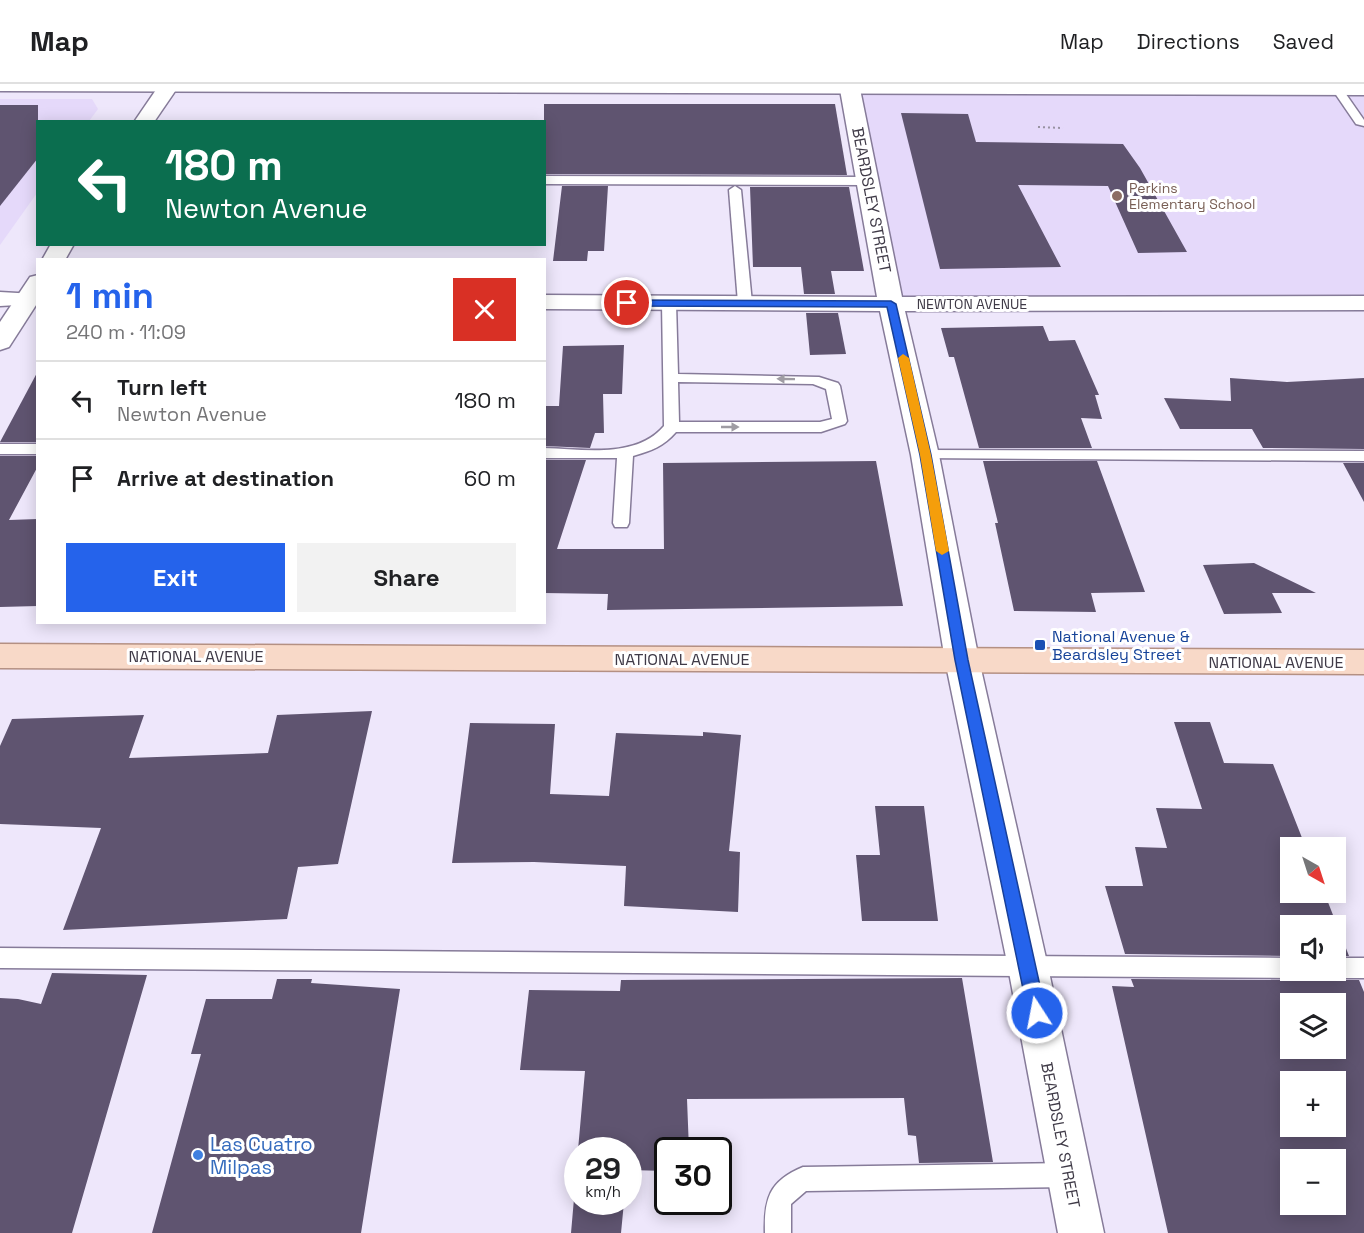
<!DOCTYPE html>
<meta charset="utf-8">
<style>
body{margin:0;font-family:"Space Grotesk",sans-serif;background:#f2f2f2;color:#202124;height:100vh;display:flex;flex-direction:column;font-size:22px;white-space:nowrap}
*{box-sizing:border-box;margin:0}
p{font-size:20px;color:#757577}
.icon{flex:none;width:33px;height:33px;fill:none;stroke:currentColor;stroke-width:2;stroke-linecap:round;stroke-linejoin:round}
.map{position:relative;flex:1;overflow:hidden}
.details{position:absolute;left:36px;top:174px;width:510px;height:366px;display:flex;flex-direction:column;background:#fff;border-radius:0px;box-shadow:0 3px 15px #0003}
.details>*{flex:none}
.banner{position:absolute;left:36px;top:36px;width:510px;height:126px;border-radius:0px;box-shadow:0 3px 15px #0003;background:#0b6e4f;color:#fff;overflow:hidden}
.needle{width:39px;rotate:141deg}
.tools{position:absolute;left:1280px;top:753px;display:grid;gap:12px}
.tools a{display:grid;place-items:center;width:66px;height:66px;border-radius:0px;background:#fff;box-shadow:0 3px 15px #0003;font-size:30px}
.speed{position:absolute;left:564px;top:1053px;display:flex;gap:12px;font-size:30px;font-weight:700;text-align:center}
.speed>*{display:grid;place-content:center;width:78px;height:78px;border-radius:50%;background:#fff;box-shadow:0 3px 15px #0003;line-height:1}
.speed small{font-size:15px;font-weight:400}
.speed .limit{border:3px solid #111;border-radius:9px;background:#fff;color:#111}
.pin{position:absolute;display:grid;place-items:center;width:51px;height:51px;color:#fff;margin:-26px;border:3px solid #fff;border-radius:50%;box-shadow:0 2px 6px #0007}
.me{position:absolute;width:66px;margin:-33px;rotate:349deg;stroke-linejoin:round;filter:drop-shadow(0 0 4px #0008)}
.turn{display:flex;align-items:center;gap:21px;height:126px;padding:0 30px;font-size:27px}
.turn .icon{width:78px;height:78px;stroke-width:2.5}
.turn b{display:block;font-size:42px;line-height:51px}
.round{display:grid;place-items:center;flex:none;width:63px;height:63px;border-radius:0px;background:#f2f2f2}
.summary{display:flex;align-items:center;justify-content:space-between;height:102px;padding:0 30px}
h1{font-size:36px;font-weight:700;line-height:45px;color:#2563eb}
.primary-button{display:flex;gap:12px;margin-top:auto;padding:12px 30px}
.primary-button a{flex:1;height:69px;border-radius:0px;background:#2563eb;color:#fff;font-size:24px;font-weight:700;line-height:69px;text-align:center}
.primary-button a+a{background:#f2f2f2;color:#202124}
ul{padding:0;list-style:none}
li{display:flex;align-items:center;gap:18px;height:78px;padding:0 30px;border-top:2px solid #e0e0e0}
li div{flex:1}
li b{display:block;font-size:22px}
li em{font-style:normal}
header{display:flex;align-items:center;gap:36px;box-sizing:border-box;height:84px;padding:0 30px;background:#fff;border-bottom:2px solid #e0e0e0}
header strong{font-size:28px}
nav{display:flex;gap:33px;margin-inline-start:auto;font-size:21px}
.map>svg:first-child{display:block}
.built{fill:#e5d9fa}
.building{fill:#5f5470;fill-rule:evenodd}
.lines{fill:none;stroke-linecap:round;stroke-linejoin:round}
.service-casing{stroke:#867b99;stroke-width:3}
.minor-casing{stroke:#867b99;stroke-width:3}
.tertiary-casing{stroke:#867b99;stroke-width:3}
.secondary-casing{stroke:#867b99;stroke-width:3}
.primary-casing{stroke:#b49083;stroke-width:3}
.path{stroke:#9892a2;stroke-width:2;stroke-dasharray:2 3;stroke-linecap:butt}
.service{fill:#fff;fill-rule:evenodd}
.minor{fill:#fff;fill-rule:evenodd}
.tertiary{fill:#fff;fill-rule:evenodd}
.secondary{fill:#fff;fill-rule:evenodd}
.primary{fill:#f8d9c8;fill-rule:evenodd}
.oneway{fill:#9f9ca3}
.route{fill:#2563eb;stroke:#184099;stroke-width:1.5}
.slow{fill:#f59e0b}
.education-dot{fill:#8d6e63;stroke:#fff;stroke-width:2}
.transit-dot{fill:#1a4fb4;stroke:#fff;stroke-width:2}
.shop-dot{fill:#3f7fe0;stroke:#fff;stroke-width:2}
.labels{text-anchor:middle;stroke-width:6;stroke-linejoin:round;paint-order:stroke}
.far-education-label{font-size:14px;fill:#785e54;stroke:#fff;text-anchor:start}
.far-street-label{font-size:14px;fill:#3f3a47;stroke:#fff}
.street-label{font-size:16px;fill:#3f3a47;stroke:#fff}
.transit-label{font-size:16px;fill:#164399;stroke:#fff;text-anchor:start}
.near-shop-label{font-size:20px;fill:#366cbe;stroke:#fff;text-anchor:start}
</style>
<header>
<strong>Map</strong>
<nav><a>Map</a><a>Directions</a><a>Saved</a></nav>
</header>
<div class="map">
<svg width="1364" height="1149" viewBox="0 0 1364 1149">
<rect width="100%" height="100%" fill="#eee7fb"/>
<g class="built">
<path d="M850,3L1364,5V219L891,220Z"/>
<path d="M0,15H92L98,25L89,37L38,38L37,109L0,161Z"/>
</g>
<g class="building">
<path d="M544,20H835L847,91L544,90Z"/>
<path d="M0,21H38V74L0,122Z"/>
<path d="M901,29L968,30L976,58L1123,60L1140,84L1187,168L1138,169L1108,102L1018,101L1061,183L940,185Z"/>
<path d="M562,102H608L604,167H588L587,177H553Z"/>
<path d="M750,103H849L864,187H831L835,210H804L801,183H753Z"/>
<path d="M806,229H838L846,270L810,271Z"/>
<path d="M1043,242L1049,257L1075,256L1099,311H1095L1102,335L1081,334L1092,364H979L954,273H949L941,244Z"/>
<path d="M624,261L622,310H603L604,349H595L590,364L544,362V322H559L563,262Z"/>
<path d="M38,287V358H0Z"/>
<path d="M1230,294L1287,298L1364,294V365L1263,364L1252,345H1180L1164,314L1231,317Z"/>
<path d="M0,372H38V382L9,436L38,435V522L0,523Z"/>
<path d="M544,376H586L557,465H664L663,379L876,377L903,522L607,526L608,510L544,509Z"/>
<path d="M983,377H1097L1145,508L1091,509L1096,528L1014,527L995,439H998Z"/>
<path d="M1343,379H1364V418Z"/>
<path d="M1254,479L1316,509H1272L1282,529L1224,530L1203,481Z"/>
<path d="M372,627L338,780L298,783L287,835L63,846L101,744L0,740V662L12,635L144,631L129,674L268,669L277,631Z"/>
<path d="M1174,638H1210L1224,679L1273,680L1306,764H1290V808H1324L1349,872H1335V842H1290V872L1125,870L1105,802H1143L1135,763L1167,764L1156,724L1202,725Z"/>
<path d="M470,639L555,640L550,710L609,712L616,649L703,652V648L741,651L729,767L740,768L738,828L624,822L626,782L534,778L452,779Z"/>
<path d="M875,722H924L938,837H862L856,771H880Z"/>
<path d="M1302,886H1323L1326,893L1335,896H1359L1364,908V1149H1168L1112,902L1134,903L1131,895L1290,896L1299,893ZM1290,920H1335V964H1290ZM1290,998H1335V1042H1290ZM1290,1076H1335V1120H1290Z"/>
<path d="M52,889L147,891L72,1149H0V914L18,915L41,920Z"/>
<path d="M962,894L993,1078L919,1079L916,1052L908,1051L904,1014L687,1015L689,1066H668V1087L628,1086V1066H578L585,987L520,986L529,906L620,907L621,896Z"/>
<path d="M277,895H312L311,899L400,905L361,1149H152L201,970H191L206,915H272Z"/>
<path d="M578,1069V1118H624L621,1149H571Z"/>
</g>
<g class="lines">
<defs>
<g id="service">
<path d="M1337,2L1341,3L1364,36V42L1356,40L1332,5Z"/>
<path d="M544,92L869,93L875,97L869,101L544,100Z"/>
<path d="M735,102L741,106L752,219L745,223L738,219L729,106Z"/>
<path d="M669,215L676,219L678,290L819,293L838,299L840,302L847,337L845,340L821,348H676C664,362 651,367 633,372L629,439L627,443H615L613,439L617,374H544V364C583,365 636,375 664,342L662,219ZM678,298L813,300L826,305L832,335L820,338H679Z"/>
<rect x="0" y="360" width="38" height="10"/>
<path d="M925,366L1364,367V377L920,374L917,371Z"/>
<path d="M0,864L1290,874V886H1300L1298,891L1290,894L0,884Z"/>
<path d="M1335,874H1364V894H1335L1327,891L1325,886H1335Z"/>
<path d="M1069,1079L1078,1082L1081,1091L1078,1100L1069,1103L806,1107L791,1120V1149H765C764,1115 769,1097 803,1083Z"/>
</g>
<path id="minor" d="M839,0H859L902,213L1364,212V226L905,227L939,371L979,576L1048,883L1104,1149H1058L1008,883L945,576L911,371L880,227L544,225V211L877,213Z"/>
<g id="tertiary">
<path d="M0,0H1364V11L0,7Z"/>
<path d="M0,208L35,210L38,216L35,220L0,222Z"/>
</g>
<g id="secondary">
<path d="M160,0H180L154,38H134Z"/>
<path d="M51,160H74L65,176H42Z"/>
<path d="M38,191V218L9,263L0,266V238L30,193Z"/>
</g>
<path id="primary" d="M0,560L1364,566V590L0,584Z"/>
</defs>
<use href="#service" class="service-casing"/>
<use href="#minor" class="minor-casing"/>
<use href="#tertiary" class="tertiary-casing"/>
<use href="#secondary" class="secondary-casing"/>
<use href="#primary" class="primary-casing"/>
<path class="path" d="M1038,43L1063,44"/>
<use href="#service" class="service"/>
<use href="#minor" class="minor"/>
<use href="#tertiary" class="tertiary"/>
<use href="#secondary" class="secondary"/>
<use href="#primary" class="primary"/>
</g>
<defs><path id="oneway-solid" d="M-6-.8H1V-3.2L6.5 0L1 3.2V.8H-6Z" transform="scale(1.5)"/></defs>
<g class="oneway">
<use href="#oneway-solid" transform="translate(786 295) rotate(-179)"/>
<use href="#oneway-solid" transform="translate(730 343)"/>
</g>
<path class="route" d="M624,216L891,217L896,220L931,371L968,576L1046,929L1043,935L1037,937L1031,935L1028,929L955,576L920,371L887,223L627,222L622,219Z"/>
<path class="slow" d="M903,270L909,274L931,371L949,467L942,471L936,467L920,371L898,274Z"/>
<circle class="education-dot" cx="1117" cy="112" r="6"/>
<rect class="transit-dot" x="1034" y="555" width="12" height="12" rx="3"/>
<circle class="shop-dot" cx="198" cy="1071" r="6"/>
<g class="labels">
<g class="far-education-label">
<text x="1129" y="109">Perkins<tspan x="1129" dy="16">Elementary School</tspan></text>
</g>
<g class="far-street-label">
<text x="972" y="225">NEWTON AVENUE</text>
</g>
<g class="street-label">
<text transform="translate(872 116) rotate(79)" y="6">BEARDSLEY STREET</text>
<text x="196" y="578">NATIONAL AVENUE</text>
<text x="682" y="581">NATIONAL AVENUE</text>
<text x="1276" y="584">NATIONAL AVENUE</text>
<text transform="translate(1061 1051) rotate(79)" y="6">BEARDSLEY STREET</text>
</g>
<g class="transit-label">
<text x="1052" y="558">National Avenue &amp;<tspan x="1052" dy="18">Beardsley Street</tspan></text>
</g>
<g class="near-shop-label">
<text x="210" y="1067">Las Cuatro<tspan x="210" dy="23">Milpas</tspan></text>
</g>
</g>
</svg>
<div class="tools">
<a><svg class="needle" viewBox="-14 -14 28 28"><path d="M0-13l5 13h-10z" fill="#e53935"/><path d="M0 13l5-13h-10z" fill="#757577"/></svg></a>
<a><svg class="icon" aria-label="sound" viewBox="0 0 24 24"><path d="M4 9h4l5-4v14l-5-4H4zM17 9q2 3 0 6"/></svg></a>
<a><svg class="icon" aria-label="layers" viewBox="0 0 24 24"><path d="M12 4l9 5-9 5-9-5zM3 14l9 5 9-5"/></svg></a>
<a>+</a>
<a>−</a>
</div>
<div class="speed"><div>29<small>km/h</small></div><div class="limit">30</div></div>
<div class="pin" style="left:627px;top:219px;background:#d93025"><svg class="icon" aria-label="arrive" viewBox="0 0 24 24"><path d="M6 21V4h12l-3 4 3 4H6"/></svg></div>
<svg class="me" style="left:1037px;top:929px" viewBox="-20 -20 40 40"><circle r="17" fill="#2563eb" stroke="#fff" stroke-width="3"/><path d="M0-11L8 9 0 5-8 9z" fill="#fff"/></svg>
<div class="banner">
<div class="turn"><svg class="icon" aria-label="left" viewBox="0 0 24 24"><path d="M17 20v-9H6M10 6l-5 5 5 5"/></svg><div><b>180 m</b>Newton Avenue</div></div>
</div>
<section class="details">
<div class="summary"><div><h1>1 min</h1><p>240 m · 11:09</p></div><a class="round" style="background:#d93025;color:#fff"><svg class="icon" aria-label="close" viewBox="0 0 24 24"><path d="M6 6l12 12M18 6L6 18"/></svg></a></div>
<ul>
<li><svg class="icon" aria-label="left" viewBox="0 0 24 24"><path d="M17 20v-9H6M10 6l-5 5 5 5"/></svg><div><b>Turn left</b><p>Newton Avenue</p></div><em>180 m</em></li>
<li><svg class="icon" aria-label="arrive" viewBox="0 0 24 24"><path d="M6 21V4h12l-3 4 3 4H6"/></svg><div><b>Arrive at destination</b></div><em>60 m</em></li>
</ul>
<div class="primary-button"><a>Exit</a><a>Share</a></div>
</section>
</div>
